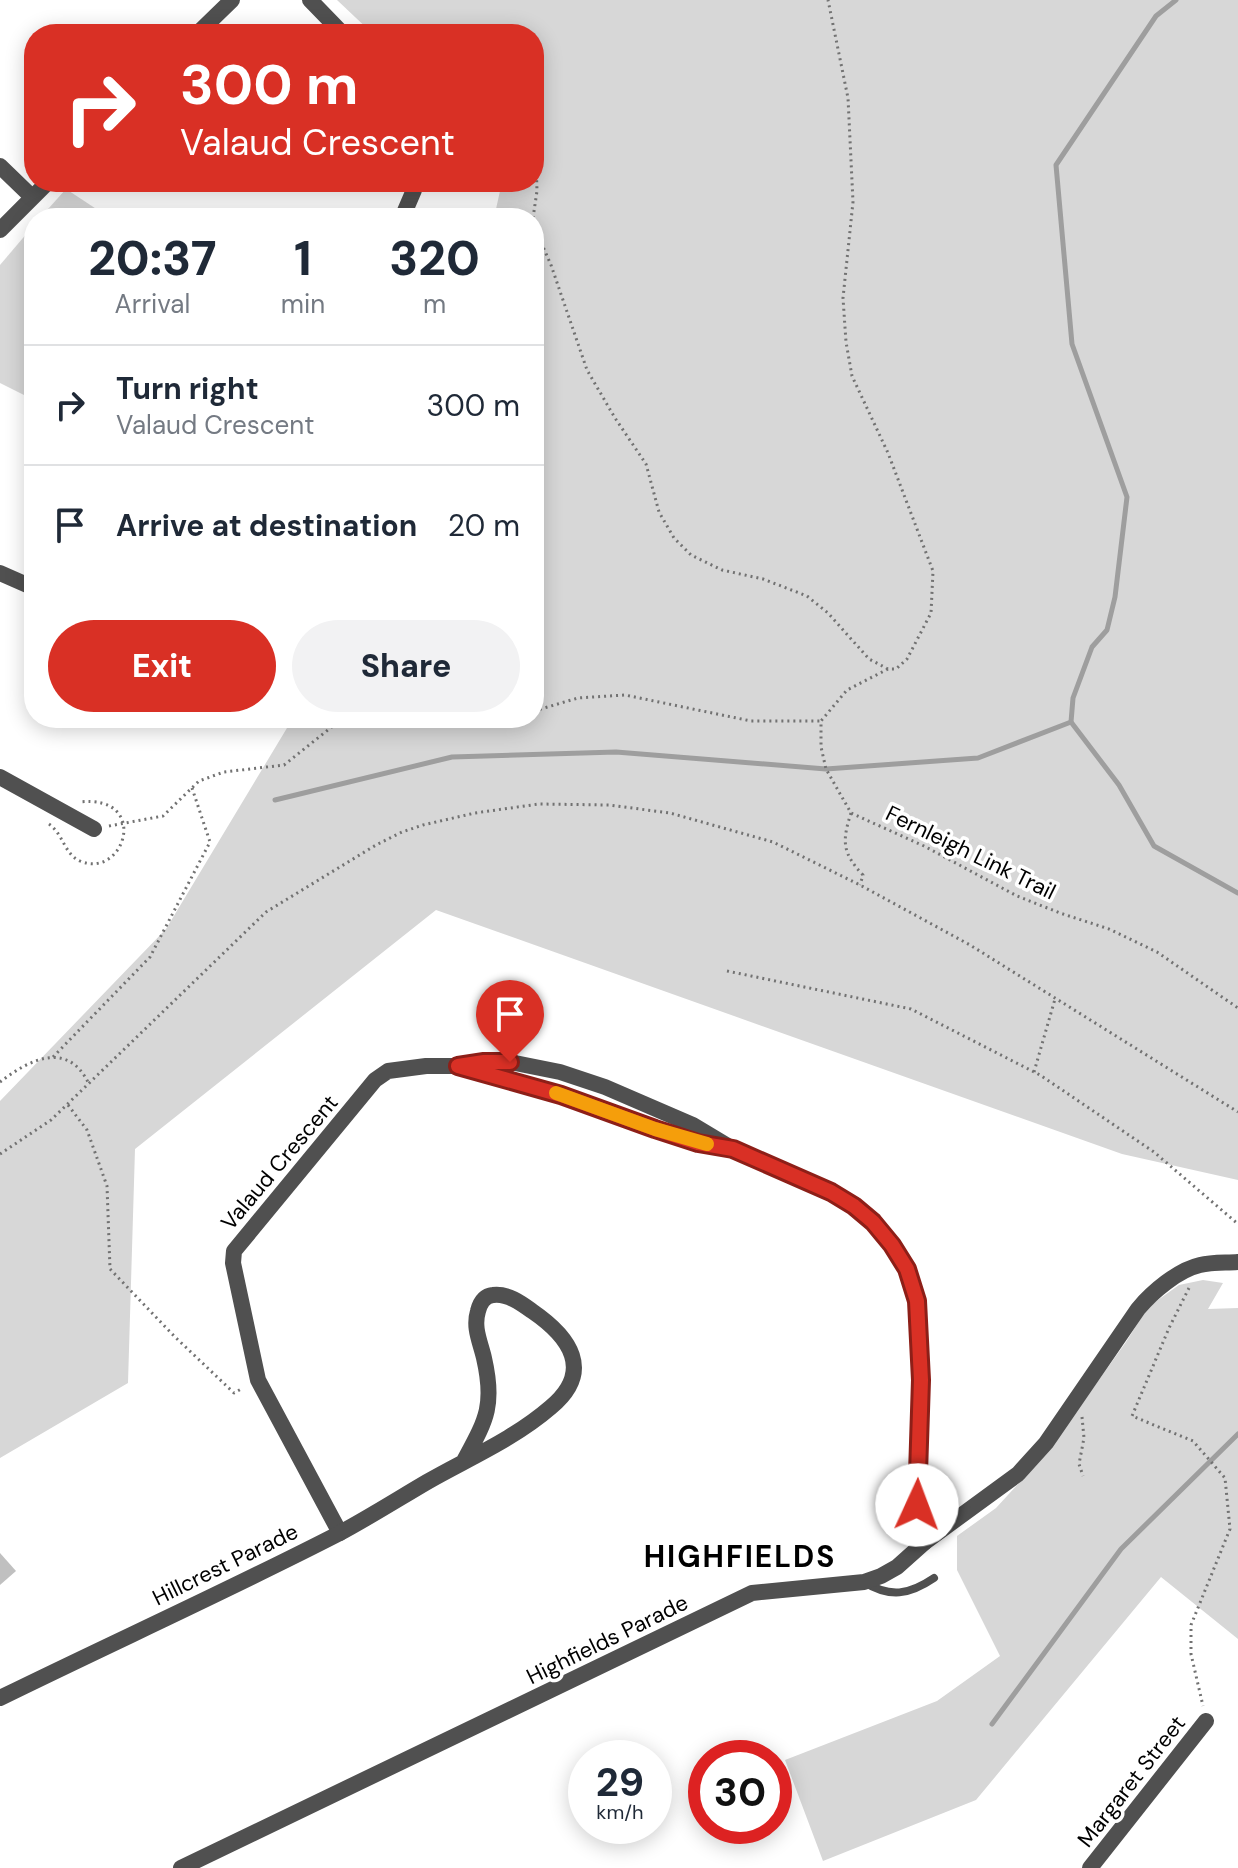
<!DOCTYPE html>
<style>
body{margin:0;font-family:"DM Sans",sans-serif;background:#f2f2f3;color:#1f2937;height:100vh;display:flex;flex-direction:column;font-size:30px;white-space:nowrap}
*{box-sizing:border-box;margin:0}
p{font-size:26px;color:#747a83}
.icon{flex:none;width:44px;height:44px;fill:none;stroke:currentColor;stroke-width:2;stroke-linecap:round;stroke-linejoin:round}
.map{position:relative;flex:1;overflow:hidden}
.side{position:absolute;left:24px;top:208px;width:520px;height:520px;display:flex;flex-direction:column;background:#fff;border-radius:32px;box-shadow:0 4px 20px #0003}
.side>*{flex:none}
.hud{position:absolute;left:24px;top:24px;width:520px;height:168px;border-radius:32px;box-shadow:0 4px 20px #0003;background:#d93025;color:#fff;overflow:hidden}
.speed{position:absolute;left:568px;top:1740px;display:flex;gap:16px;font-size:40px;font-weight:700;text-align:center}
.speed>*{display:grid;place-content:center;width:104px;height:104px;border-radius:50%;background:#fff;box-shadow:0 4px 20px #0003;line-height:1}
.speed small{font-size:20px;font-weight:400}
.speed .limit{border:12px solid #d22;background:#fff;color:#111}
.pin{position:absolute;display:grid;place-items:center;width:68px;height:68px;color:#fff;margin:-82px -34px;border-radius:50% 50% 50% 0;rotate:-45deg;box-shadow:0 0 8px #0007}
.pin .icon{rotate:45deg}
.me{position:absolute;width:88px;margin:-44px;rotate:2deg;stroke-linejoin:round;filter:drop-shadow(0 0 6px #0008)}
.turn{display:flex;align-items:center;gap:28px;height:168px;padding:0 24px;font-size:36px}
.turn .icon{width:104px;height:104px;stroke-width:2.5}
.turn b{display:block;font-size:56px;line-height:68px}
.eta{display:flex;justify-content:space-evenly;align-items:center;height:136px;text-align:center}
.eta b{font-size:48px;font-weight:800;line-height:56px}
.primary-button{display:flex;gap:16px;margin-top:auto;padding:16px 24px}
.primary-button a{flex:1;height:92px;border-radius:48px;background:#d93025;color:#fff;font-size:32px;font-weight:800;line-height:92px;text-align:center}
.primary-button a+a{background:#f2f2f3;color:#1f2937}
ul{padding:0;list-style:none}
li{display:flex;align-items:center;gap:24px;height:120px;padding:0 24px;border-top:2px solid #e0e1e3}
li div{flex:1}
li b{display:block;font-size:30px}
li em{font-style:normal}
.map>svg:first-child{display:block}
.green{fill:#d7d7d7}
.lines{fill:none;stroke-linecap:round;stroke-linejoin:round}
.stream{stroke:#9e9e9e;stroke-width:5}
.building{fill:#c0c0c0}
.path{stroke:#727272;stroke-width:3;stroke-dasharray:2 4;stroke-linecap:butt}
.lane{stroke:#505050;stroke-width:8}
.street{stroke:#505050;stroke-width:16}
.route-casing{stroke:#8d1f18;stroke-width:20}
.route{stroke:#d93025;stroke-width:14}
.slow{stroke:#f59e0b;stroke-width:14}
.labels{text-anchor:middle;stroke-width:7;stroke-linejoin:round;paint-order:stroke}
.street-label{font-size:22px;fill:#000;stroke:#fff}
.district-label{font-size:30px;font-weight:bold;letter-spacing:2px;fill:#000;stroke:#fff}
</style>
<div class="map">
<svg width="1238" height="1868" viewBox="0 0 1238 1868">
<rect width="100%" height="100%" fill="#fff"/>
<g class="green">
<path d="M337,0H1238V1180L1122,1154L436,910L135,1149L128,1383L0,1458V1101L166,929L293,718H534V218H494L502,182H534V34H373Z"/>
<path d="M66,189L110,218H40Z"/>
<path d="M34,225V400L0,383V265Z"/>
<path d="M1203,1280L1223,1283L1208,1309L1238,1308V1639L1161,1577L976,1800L823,1861L785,1760L937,1701L1000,1656L957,1570V1536L996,1508L1048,1451L1126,1342L1148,1307L1179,1285Z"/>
</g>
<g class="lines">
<g class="stream">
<path d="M1176,0L1156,16L1056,165L1072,344L1127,497L1115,597L1107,630L1092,647L1073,698L1071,722L1119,785L1154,846L1238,893"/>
<path d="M275,800L452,757L616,752L826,769L978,758L1071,722"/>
<path d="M992,1724L1121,1549L1238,1434"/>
</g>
</g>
<path class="building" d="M0,1553L16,1571L0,1585Z"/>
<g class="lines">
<g class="path">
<path d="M533,218L537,191L536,159L534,158"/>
<path d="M534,226L551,265L587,370L615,418L646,464L659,512L674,538L691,555L722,570L763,579L807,596L828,613L869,659L888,669H896L907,659L931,613L933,571L888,453L852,376L846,342L843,298L853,202L848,98L828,0"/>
<path d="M888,669L847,690L821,721V747L826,769L851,813L924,846L1017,896L1060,913L1109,929L1157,952L1238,1008"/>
<path d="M534,711L578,698L625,695L751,721H821"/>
<path d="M433,718L475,721L506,718"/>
<path d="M851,813C842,841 842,853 863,875L860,885"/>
<path d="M49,824C64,835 64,854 80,861C125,880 151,794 79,802"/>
<path d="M109,826L163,816L199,781L224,772L284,765L343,718"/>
<path d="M727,971L911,1009L1040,1075L1154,1152L1238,1224"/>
<path d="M53,1057L150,957L210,842L192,788"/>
<path d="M1034,1072L1055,999"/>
<path d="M0,1082C30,1059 68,1040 89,1084"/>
<path d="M68,1105L87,1130L107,1186L110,1269L174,1336L234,1393L243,1388"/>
<path d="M0,1154L51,1120L266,912L376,845L402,832L423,825L475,813L539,804L609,805L670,813L773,842L860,885L970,945L1238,1112"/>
<path d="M1189,1288L1169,1328L1132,1416L1193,1441L1225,1478L1230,1529L1191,1625V1654L1203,1706"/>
<path d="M1082,1417L1084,1438L1079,1464L1083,1476"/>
</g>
<path class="lane" d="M864,1582C890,1598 909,1595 934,1578"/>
<g class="street">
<path d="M310,0L343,34"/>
<path d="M197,34L232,0"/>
<path d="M0,166L32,197"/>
<path d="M402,218L414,190L415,182"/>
<path d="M0,230L48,182"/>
<path d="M0,573L34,588"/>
<path d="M0,777L94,829"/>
<path d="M463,1068C497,1077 532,1085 565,1096C617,1114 668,1137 724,1147"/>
<path d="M340,1533L258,1380L233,1263L234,1251L375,1080L388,1071L426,1066H458L484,1062H510L560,1072L605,1087L693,1125L733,1149L831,1192L854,1206L873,1222L892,1245L907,1269L917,1301L921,1380L917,1505L925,1542"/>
<path d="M0,1698C112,1643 227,1591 338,1534C368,1518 398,1499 427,1482C469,1458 514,1439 551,1407C594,1371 570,1337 532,1311C521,1303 507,1293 493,1295C484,1296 480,1303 478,1311C473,1328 480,1341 484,1358C495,1406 486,1420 464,1461"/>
<path d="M181,1868L752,1593L864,1582L881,1576L897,1567L925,1542L1018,1474L1046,1443L1138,1309C1152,1292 1178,1270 1200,1265C1212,1262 1226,1263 1238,1262"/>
<path d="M1090,1868L1206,1721"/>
</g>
</g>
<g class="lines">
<defs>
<path id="route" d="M510,1062H484L458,1066L561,1095L655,1129L698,1143L733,1149L831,1192L854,1206L873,1222L892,1245L907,1269L917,1301L921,1380L917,1505"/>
</defs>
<use href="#route" class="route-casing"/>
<use href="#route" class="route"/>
<path class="slow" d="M556,1093L655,1129L707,1144"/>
</g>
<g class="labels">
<g class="street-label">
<text transform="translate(971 852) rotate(26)" y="8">Fernleigh Link Trail</text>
<text transform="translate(279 1162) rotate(-50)" y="8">Valaud Crescent</text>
<text transform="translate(225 1564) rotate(-26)" y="8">Hillcrest Parade</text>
<text transform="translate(607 1639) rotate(-26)" y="8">Highfields Parade</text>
<text transform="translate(1131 1781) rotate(-52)" y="8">Margaret Street</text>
</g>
<g class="district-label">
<text x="740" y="1567">HIGHFIELDS</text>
</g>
</g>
</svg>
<div class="speed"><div>29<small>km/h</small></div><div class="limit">30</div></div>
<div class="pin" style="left:510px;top:1062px;background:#d93025"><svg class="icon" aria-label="arrive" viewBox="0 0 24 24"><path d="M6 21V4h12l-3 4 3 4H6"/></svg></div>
<svg class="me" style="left:917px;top:1505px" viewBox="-20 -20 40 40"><circle r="19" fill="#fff"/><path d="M0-13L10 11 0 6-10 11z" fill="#d93025"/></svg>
<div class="hud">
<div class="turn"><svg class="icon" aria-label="right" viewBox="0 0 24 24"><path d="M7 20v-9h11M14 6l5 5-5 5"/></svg><div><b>300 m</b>Valaud Crescent</div></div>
</div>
<section class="side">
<div class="eta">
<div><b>20:37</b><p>Arrival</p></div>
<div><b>1</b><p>min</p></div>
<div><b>320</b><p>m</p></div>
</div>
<ul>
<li><svg class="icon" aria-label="right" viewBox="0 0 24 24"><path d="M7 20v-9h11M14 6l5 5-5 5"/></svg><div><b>Turn right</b><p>Valaud Crescent</p></div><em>300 m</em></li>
<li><svg class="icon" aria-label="arrive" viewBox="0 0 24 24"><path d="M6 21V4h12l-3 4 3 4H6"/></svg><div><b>Arrive at destination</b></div><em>20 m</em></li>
</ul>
<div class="primary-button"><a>Exit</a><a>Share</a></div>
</section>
</div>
